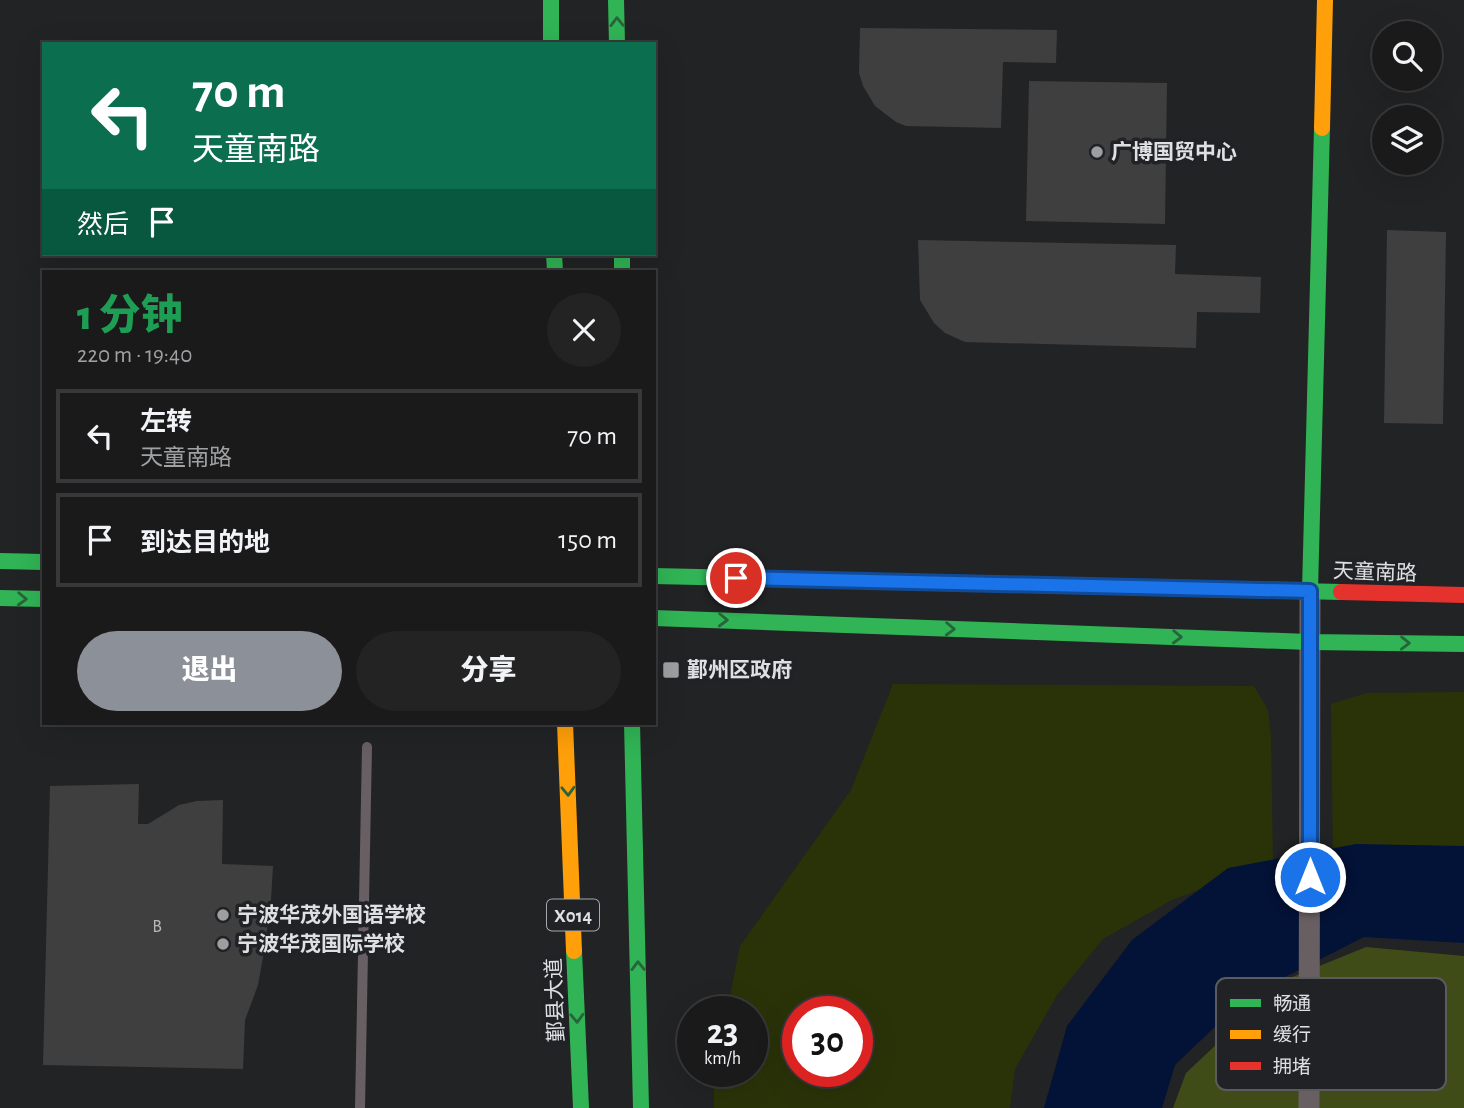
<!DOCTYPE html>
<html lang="zh">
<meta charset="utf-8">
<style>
body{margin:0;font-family:"Alegreya Sans","Noto Sans SC",sans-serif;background:#232324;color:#f1f3f6;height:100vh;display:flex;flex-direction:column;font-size:26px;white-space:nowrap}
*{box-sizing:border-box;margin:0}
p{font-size:23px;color:#9fa1a3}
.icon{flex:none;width:38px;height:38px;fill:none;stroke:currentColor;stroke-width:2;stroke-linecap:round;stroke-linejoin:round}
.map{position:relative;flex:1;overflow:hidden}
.details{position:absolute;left:42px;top:270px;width:614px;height:455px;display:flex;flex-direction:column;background:#1a1a1b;border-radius:0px;box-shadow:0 7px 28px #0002,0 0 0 2px #38383a}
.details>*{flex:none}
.hud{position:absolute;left:42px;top:42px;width:614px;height:214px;border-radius:0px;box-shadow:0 7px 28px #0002,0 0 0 2px #38383a;background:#0b6e4f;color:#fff;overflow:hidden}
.controls{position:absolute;left:1372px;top:21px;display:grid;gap:14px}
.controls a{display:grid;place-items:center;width:70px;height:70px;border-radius:50%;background:#1a1a1b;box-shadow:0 7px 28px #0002,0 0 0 2px #38383a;font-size:35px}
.speed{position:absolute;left:677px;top:996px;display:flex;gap:14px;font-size:35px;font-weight:700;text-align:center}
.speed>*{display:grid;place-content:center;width:91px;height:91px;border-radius:50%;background:#1a1a1b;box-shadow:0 7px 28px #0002,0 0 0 2px #38383a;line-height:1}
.speed small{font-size:18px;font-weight:400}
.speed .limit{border:10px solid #d22;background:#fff;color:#111}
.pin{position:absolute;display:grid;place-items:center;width:60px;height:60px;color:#fff;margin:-30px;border:4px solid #fff;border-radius:50%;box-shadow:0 2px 7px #0007}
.me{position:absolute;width:77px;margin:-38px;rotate:0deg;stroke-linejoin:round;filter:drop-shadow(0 0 5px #0008)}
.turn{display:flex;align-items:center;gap:24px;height:147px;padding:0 35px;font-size:32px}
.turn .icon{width:91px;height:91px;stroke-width:2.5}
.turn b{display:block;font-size:49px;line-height:60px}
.then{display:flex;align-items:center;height:66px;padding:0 35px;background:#0003;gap:14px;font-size:26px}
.round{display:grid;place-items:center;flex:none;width:74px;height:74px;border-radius:37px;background:#232324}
.head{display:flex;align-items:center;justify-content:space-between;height:119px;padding:0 35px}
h1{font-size:42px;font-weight:800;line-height:52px;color:#1e9e55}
.primary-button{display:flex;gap:14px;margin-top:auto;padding:14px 35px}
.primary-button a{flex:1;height:80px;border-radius:42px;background:#8c9099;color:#fff;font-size:28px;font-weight:800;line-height:80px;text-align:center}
.primary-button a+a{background:#232324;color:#f1f3f6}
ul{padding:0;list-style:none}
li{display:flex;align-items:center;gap:21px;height:94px;margin:0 14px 10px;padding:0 21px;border:4px solid #38383a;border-radius:0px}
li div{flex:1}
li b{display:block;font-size:26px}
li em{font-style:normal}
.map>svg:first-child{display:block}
.green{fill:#2a3308;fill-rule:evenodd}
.forest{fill:#3f4c18}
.water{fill:#031237}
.building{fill:#3f3f40}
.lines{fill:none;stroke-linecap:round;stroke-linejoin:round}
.lane{stroke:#685f62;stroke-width:10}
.street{stroke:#685f62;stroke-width:21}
.fast{stroke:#30b455;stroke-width:16}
.slow{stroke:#ff9f0a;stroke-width:16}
.jam{stroke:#e5322d;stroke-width:16}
.oneway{stroke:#28643b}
.route-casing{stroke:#114b97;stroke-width:18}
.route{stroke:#1a73e8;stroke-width:12}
.poi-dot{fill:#9d9ea0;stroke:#212225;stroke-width:2.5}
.labels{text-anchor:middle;stroke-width:7;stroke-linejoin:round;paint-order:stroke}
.number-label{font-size:18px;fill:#b7b8ba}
.shield{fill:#212225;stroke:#a6a7a9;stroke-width:2}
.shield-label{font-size:19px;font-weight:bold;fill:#dfe0e2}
.poi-label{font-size:21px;font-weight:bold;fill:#dfe0e2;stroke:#212225;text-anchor:start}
.street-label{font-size:21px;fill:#dfe0e2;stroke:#212225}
.key{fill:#212225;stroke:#5a5b5e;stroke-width:2}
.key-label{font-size:19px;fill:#dfe0e2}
</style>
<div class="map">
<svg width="1464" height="1108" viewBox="0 0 1464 1108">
<rect width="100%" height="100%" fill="#222324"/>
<g class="green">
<path d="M893,684L1254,686L1268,710L1271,737L1273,862L1172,900L1103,939L1057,995L1015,1069L1010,1108H714V1071H752V1012L727,1011L740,946L851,790ZM798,1012H858V1071H798Z"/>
<path d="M1464,692V857L1333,859L1331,704L1367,693Z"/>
</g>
<path class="forest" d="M1366,947L1464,956V1108H1173L1186,1073L1285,980Z"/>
<path class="water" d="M1356,844L1464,846V943L1364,937L1246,997L1175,1065L1162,1108H1044L1067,1026L1132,940L1228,868Z"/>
<g class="building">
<path d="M860,28L1057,30L1056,63L1003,62L1001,128L906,126L896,122L875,106L863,86L859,73Z"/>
<path d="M1029,81L1167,83L1165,224L1026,221Z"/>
<path d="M1387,230L1446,232L1443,424L1384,423Z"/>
<path d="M918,240L1176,245L1175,274L1261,277L1260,313L1197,312L1196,348L965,342L945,333L934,323L920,300Z"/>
<path d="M139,784L138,824H148L179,805L197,801L223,800L222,864L273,866L271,900L264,952L258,985L245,1020L243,1069L43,1065L50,786Z"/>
</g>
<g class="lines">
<path class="lane" d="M360,1108L367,747"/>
<path class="street" d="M1309,1108L1310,591"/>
<g class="fast">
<path d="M551,0V44"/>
<path d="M616,0L617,44"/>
<path d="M554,254L555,271"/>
<path d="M622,254V271"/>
<path d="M0,561L44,562"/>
<path d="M654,576L1341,592"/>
<path d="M1310,591L1322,128"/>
<path d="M0,598L44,599"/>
<path d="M654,618L1309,642L1464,644"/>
<path d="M632,723L641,1108"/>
<path d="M574,951L581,1108"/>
</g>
<g class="slow">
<path d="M1322,128L1325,0"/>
<path d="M565,723L574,951"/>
</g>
<path class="jam" d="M1341,592L1464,595"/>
</g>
<defs><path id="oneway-chevron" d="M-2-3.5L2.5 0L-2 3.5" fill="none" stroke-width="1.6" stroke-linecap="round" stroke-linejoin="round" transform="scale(1.75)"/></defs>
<g class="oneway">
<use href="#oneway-chevron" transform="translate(617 22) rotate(-91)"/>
<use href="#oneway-chevron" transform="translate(22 599) rotate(2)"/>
<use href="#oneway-chevron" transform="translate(723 620) rotate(2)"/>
<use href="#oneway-chevron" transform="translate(950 629) rotate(2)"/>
<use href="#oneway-chevron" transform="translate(1177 637) rotate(2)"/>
<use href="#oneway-chevron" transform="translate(1405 643) rotate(1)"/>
<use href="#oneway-chevron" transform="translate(568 791) rotate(88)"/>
<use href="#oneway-chevron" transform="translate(638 966) rotate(-91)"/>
<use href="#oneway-chevron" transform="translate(577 1018) rotate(88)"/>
</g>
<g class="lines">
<defs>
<path id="route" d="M736,578L1310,591V877"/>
</defs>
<use href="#route" class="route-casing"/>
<use href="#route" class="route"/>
</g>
<g class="poi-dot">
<circle cx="1097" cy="152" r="7"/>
<rect x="662" y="661" width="18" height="18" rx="3.5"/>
<circle cx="223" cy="915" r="7"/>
<circle cx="223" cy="944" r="7"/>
</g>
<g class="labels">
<g class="number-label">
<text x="157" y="932">B</text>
</g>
<rect class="shield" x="547" y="899.5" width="52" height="31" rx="5"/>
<g class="shield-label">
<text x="573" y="922">X014</text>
</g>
<g class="poi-label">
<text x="1111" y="159">广博国贸中心</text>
<text x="687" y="677">鄞州区政府</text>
<text x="237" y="922">宁波华茂外国语学校</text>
<text x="237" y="951">宁波华茂国际学校</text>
</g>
<g class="street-label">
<text transform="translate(1375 572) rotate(2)" y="7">天童南路</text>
<text transform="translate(555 1000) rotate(-92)" y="7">鄞县大道</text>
</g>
</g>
<rect x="1216" y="978" width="230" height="112" rx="10" class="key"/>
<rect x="1230" y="999" width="31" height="8" fill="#30b455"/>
<rect x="1230" y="1030" width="31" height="9" fill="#ff9f0a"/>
<rect x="1230" y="1062" width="31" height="8" fill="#e5322d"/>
<g class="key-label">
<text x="1273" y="1010">畅通</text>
<text x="1273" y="1041">缓行</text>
<text x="1273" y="1073">拥堵</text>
</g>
</svg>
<div class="controls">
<a><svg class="icon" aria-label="search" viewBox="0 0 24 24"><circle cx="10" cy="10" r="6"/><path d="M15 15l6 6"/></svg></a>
<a><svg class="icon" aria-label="layers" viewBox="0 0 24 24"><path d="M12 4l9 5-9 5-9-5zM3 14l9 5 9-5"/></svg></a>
</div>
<div class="speed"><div>23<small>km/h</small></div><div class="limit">30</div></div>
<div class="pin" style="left:736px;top:578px;background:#d93025"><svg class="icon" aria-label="arrive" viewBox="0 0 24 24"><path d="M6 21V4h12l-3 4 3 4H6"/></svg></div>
<svg class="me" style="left:1310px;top:877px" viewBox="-20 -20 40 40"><circle r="17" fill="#1a73e8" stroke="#fff" stroke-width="3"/><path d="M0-11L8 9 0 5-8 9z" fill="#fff"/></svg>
<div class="hud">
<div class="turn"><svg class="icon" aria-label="left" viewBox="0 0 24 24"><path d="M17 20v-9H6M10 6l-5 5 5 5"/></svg><div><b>70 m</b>天童南路</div></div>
<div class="then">然后<svg class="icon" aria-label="arrive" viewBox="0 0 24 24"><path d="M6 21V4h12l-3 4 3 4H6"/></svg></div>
</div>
<section class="details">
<div class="head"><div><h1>1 分钟</h1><p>220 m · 19:40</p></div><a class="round"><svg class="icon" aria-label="close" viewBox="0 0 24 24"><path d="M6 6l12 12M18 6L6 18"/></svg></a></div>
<ul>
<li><svg class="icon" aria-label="left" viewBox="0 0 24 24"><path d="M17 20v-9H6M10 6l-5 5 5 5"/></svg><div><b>左转</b><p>天童南路</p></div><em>70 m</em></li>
<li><svg class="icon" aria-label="arrive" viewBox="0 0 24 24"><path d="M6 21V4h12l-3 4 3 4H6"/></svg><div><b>到达目的地</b></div><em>150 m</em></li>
</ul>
<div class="primary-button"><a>退出</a><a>分享</a></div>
</section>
</div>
